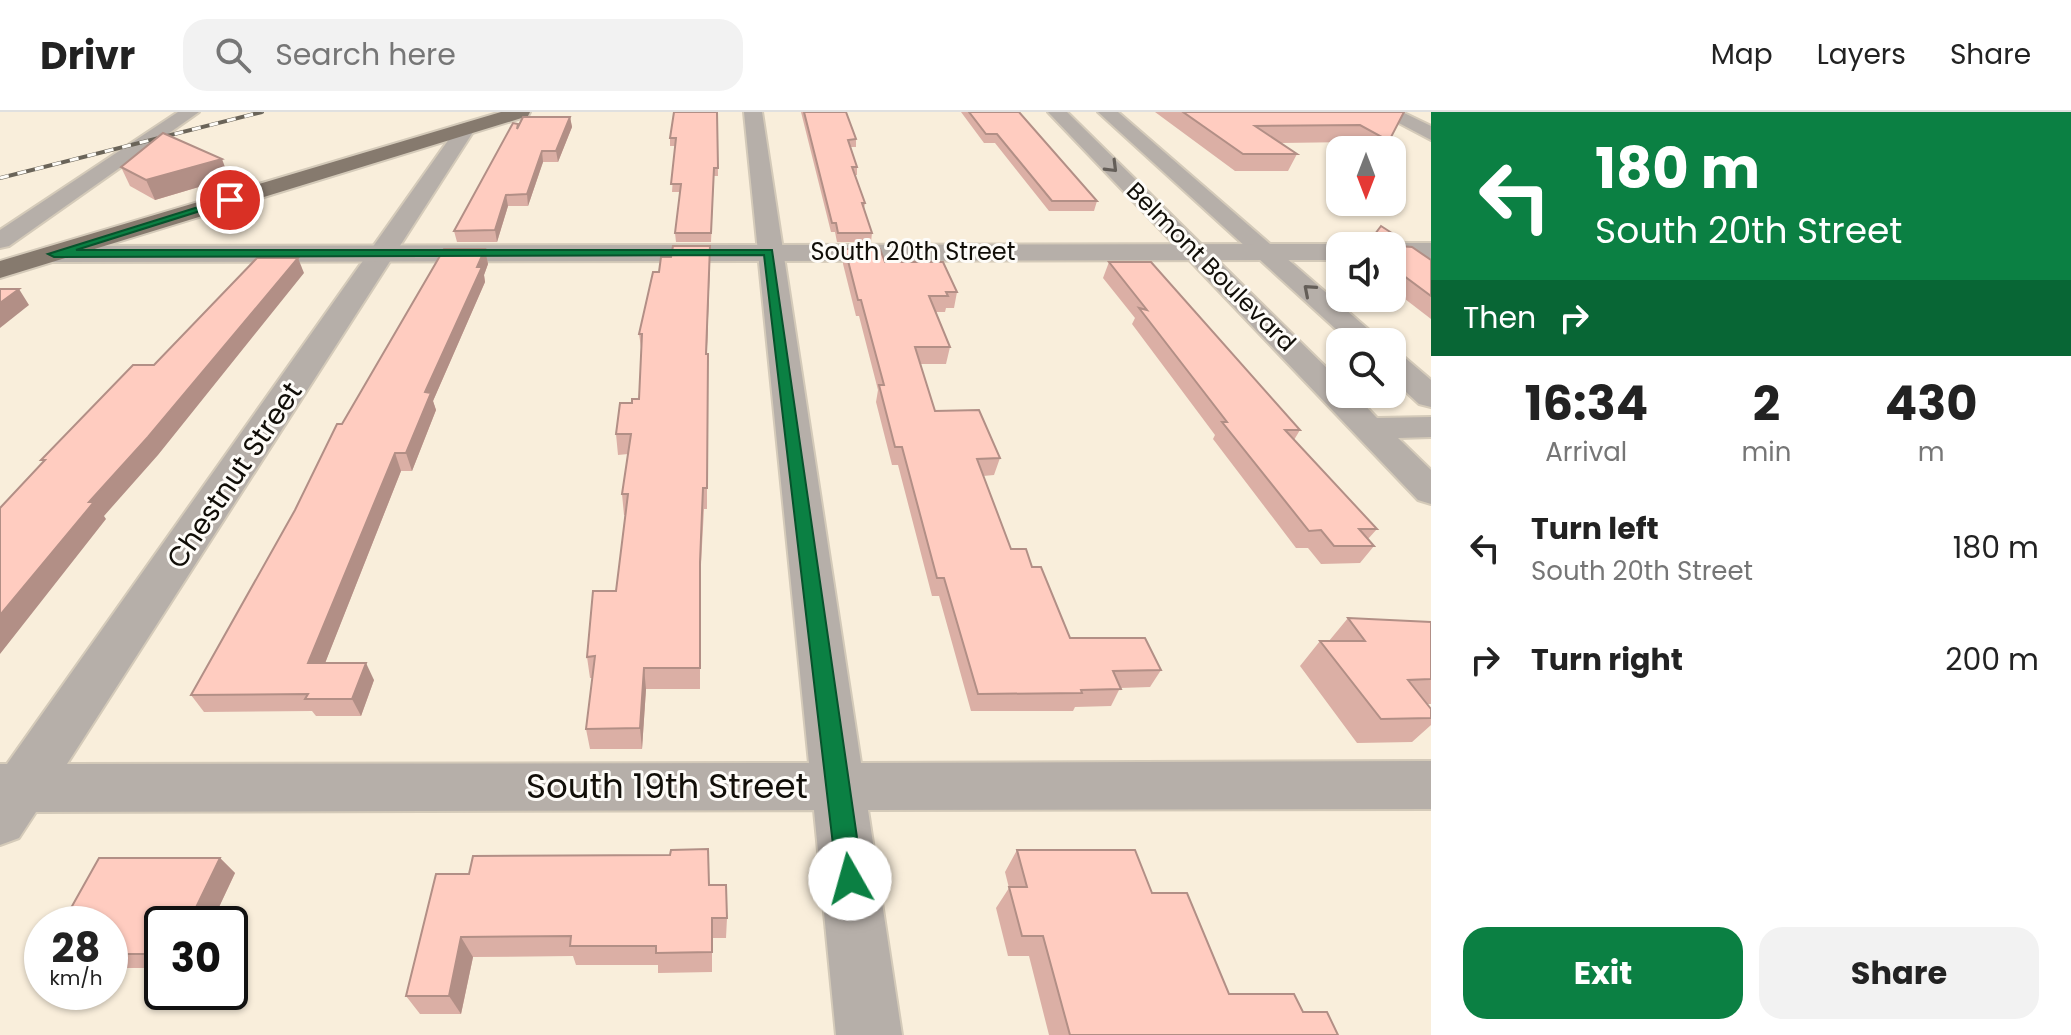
<!DOCTYPE html>
<style>
body{margin:0;font-family:Poppins,sans-serif;background:#f2f2f2;color:#222;height:100vh;display:flex;flex-direction:column;font-size:30px;white-space:nowrap}
*{box-sizing:border-box;margin:0}
p{font-size:26px;color:#767676}
.icon{flex:none;width:44px;height:44px;fill:none;stroke:currentColor;stroke-width:2;stroke-linecap:round;stroke-linejoin:round}
.map{position:relative;flex:1;overflow:hidden}
.side{display:flex;flex-direction:column;background:#fff;width:640px}
.side>*{flex:none}
.guide{background:#0b8043;color:#fff;overflow:hidden}
.needle{width:52px;rotate:180deg}
.fabs{position:absolute;left:1326px;top:24px;display:grid;gap:16px}
.fabs a{display:grid;place-items:center;width:80px;height:80px;border-radius:16px;background:#fff;box-shadow:0 2px 6px #0004;font-size:40px}
.speed{position:absolute;left:24px;top:794px;display:flex;gap:16px;font-size:40px;font-weight:700;text-align:center}
.speed>*{display:grid;place-content:center;width:104px;height:104px;border-radius:50%;background:#fff;box-shadow:0 2px 6px #0004;line-height:1}
.speed small{font-size:20px;font-weight:400}
.speed .limit{border:4px solid #111;border-radius:12px;background:#fff;color:#111}
.pin{position:absolute;display:grid;place-items:center;width:68px;height:68px;color:#fff;margin:-34px;border:4px solid #fff;border-radius:50%;box-shadow:0 2px 8px #0007}
.me{position:absolute;width:88px;margin:-44px;rotate:353deg;stroke-linejoin:round;filter:drop-shadow(0 0 6px #0008)}
.turn{display:flex;align-items:center;gap:28px;height:168px;padding:0 32px;font-size:36px}
.turn .icon{width:104px;height:104px;stroke-width:2.5}
.turn b{display:block;font-size:56px;line-height:68px}
.then{display:flex;align-items:center;height:76px;padding:0 32px;background:#0003;gap:16px;font-size:30px}
.eta{display:flex;justify-content:space-evenly;align-items:center;height:136px;text-align:center}
.eta b{font-size:48px;font-weight:700;line-height:56px}
.primary-button{display:flex;gap:16px;margin-top:auto;padding:16px 32px}
.primary-button a{flex:1;height:92px;border-radius:24px;background:#0b8043;color:#fff;font-size:32px;font-weight:700;line-height:92px;text-align:center}
.primary-button a+a{background:#f2f2f2;color:#222}
ul{padding:0;list-style:none}
li{display:flex;align-items:center;gap:24px;height:112px;padding:0 32px}
li div{flex:1}
li b{display:block;font-size:30px}
li em{font-style:normal}
header{display:flex;align-items:center;gap:48px;box-sizing:border-box;height:112px;padding:0 40px;background:#fff;border-bottom:2px solid #e0e0e0}
header strong{font-size:38px}
nav{display:flex;gap:44px;margin-inline-start:auto;font-size:28px}
.search{width:560px;height:72px;background:#f2f2f2;display:flex;align-items:center;gap:20px;box-sizing:border-box;padding:0 28px;border-radius:24px;color:#767676;font-size:30px}
main{display:flex;flex:1;min-height:0}
.map>svg:first-child{display:block}
.lines{fill:none;stroke-linecap:round;stroke-linejoin:round}
.minor-casing{stroke:#d4cab9;stroke-width:4}
.tertiary-casing{stroke:#d4cab9;stroke-width:4}
.primary-casing{stroke:#d4cab9;stroke-width:4}
.minor{fill:#b6afa9;fill-rule:evenodd}
.tertiary{fill:#b6afa9;fill-rule:evenodd}
.primary{fill:#867a6e;fill-rule:evenodd}
.rail-casing{stroke:#6a6459;stroke-width:4}
.rail{stroke:#fefcf8;stroke-width:3;stroke-dasharray:9;stroke-linecap:butt}
.wall{fill:#dbafa5}
.shaded-wall{fill:#b28f86}
.building{fill:#ffccc0;stroke:#b28f86;stroke-width:2}
.oneway{stroke:#645e58}
.route{fill:#0b8043;stroke:#07532c;stroke-width:2}
.labels{text-anchor:middle;stroke-width:6;stroke-linejoin:round;paint-order:stroke}
.far-street-label{font-size:24px;fill:#110e08;stroke:#fefcf8}
.street-label{font-size:28px;fill:#110e08;stroke:#fefcf8}
.near-street-label{font-size:34px;fill:#110e08;stroke:#fefcf8}
</style>
<header>
<strong>Drivr</strong>
<div class="search"><svg class="icon" aria-label="search" viewBox="0 0 24 24"><circle cx="10" cy="10" r="6"/><path d="M15 15l6 6"/></svg>Search here</div>
<nav><a>Map</a><a>Layers</a><a>Share</a></nav>
</header>
<main>
<div class="map">
<svg width="1431" height="923" viewBox="0 0 1431 923">
<rect width="100%" height="100%" fill="#f9eedb"/>
<g class="lines">
<defs>
<g id="minor">
<path d="M178,0H199L9,134L0,136V118Z"/>
<path d="M744,0H762L861,651L1431,649V697L868,698L902,923H836L814,698L36,700L19,726L0,733V652H7L459,13L466,11L475,17L67,652L809,651Z"/>
<path d="M1048,0H1067L1340,269V282H1354L1377,306L1431,305V325L1398,326L1431,358V392L1418,388Z"/>
<path d="M1098,0H1118L1383,230H1350Z"/>
<path d="M1392,242L1403,244L1431,268V295L1419,292L1392,267Z"/>
</g>
<g id="tertiary">
<path d="M1378,0H1402L1431,14V28Z"/>
<path d="M1392,131H1431V147H1392V134H1382Z"/>
<path d="M1340,132L1348,134H1340V148L54,150L45,148L41,142L45,136L54,134Z"/>
</g>
<path id="primary" d="M501,0H530L528,4L0,166V149Z"/>
</defs>
<use href="#minor" class="minor-casing"/>
<use href="#tertiary" class="tertiary-casing"/>
<use href="#primary" class="primary-casing"/>
<use href="#minor" class="minor"/>
<use href="#tertiary" class="tertiary"/>
<use href="#primary" class="primary"/>
<defs>
<path id="rail" d="M0,66L262,0"/>
</defs>
<use href="#rail" class="rail-casing"/>
<use href="#rail" class="rail"/>
</g>
<g class="wall">
<path d="M717,0L718,64H714L711,130H676L675,121L680,80H672L675,34H670V26Z"/>
<path d="M801,0H846L856,27V35H850L857,55V63H855L865,91L864,97L872,121L871,130H837L835,120H831Z"/>
<path d="M961,0H1019L1097,89L1094,99H1049L995,31H984Z"/>
<path d="M1155,0H1404L1384,38H1365L1352,30L1280,31L1297,42L1288,59H1235Z"/>
<path d="M570,5L572,15L558,50H543L528,94H508L497,130H457L454,119L518,15Z"/>
<path d="M121,55L229,66L155,88L130,74Z"/>
<path d="M710,134L707,242V397H704L700,471V577H646L642,637H590L586,617L592,566H590L587,545L616,479L625,403H624L622,382L628,342L618,343L616,322L632,291L639,287L642,242L639,222L659,160L671,145Z"/>
<path d="M1392,134H1399L1431,148V207L1392,177Z"/>
<path d="M485,137L488,152L484,163L485,170L433,289L436,298L412,359H401L325,551L374,568L361,604H316L312,599L204,600L191,583Z"/>
<path d="M845,137L885,150L957,180L954,196H946L945,200H935L950,235L946,252H920L935,299L1000,346L994,363L983,364L1011,437L1032,455L1070,526L1161,558L1150,575L1120,576L1111,594L1075,595L1073,599H971L939,484H932L898,353H892L876,290L878,278L859,204H856L843,152Z"/>
<path d="M1109,150L1300,318L1294,328L1377,417L1368,427L1374,434L1360,451L1321,452L1308,436H1296L1213,327L1215,323L1132,212L1135,206L1103,166Z"/>
<path d="M1348,506L1431,510V592H1427L1431,597V613L1412,630L1357,631L1300,554L1320,529H1329Z"/>
<path d="M1017,738L1152,781L1229,882L1303,900L1338,923H1049L1029,844H1008L996,796L1009,776L1005,760Z"/>
<path d="M220,746L235,761L211,812H162V856H110V812Z"/>
<path d="M436,762L709,773L727,806L726,826H712V860L658,861V853H576L573,844L473,845L461,902H420L406,884Z"/>
</g>
<g class="shaded-wall">
<path d="M570,5L572,15L558,50L556,39Z"/>
<path d="M542,39L543,50L528,94L527,82Z"/>
<path d="M222,47L229,66L155,88L146,68Z"/>
<path d="M506,83L508,94L497,130L495,118Z"/>
<path d="M710,134V152L706,262V242Z"/>
<path d="M485,137L488,152L484,163L485,170L433,289L436,298L412,359L406,341L425,280Z"/>
<path d="M298,146L304,161L158,343L104,404L106,407L0,542V503L89,390Z"/>
<path d="M19,177L29,193L0,216V191Z"/>
<path d="M395,341L401,359L318,569L308,551Z"/>
<path d="M366,551L374,568L361,604L352,587Z"/>
<path d="M644,556L646,577L642,637L640,616Z"/>
<path d="M220,746L235,761L211,812H188Z"/>
<path d="M461,825L473,845L461,902L449,884Z"/>
</g>
<g class="building">
<path d="M674,0H717L718,56H714L711,121H675L681,72H671L676,26H670Z"/>
<path d="M804,0H846L856,27L848,28L857,55H852L865,91H862L872,121H838L836,111H832Z"/>
<path d="M969,0H1019L1097,89H1052L997,22H986Z"/>
<path d="M1183,0H1404L1389,29L1360,13L1255,14L1297,42H1243Z"/>
<path d="M523,5H570L556,39H542L527,82L506,83L495,118L454,119L513,11L518,12L517,17Z"/>
<path d="M163,21L222,47L146,68L121,55Z"/>
<path d="M1381,114L1398,125L1399,134L1412,135L1431,148V184L1392,155V134H1366Z"/>
<path d="M673,134H710L706,242H708L707,376H703L700,450V556H644L640,616L586,617L595,544L587,545L593,479H616L628,382H622L631,322H616L620,291H632V287H639L642,222H639L653,160H659L661,145H671Z"/>
<path d="M444,137H485L477,155H482L425,280L431,281L406,341H395L308,551H366L352,587H305L308,582L191,583L295,398L337,312H342Z"/>
<path d="M845,137H880L885,150H943L957,180H946L948,184H929L950,235H915L935,299L979,298L1000,346L977,347L1011,437H1026L1032,455H1041L1070,526H1145L1161,558L1113,559L1121,577L1081,578L1082,581L978,582L944,466H937L902,335H895L879,273H884L861,188H858Z"/>
<path d="M257,146H298L148,325L89,390H94L0,503V396L45,348H41L133,253H154Z"/>
<path d="M1109,150H1151L1300,318H1285L1377,417H1359L1374,434H1334L1321,418L1309,419L1222,310H1227L1139,196L1147,198Z"/>
<path d="M0,177H19L0,191Z"/>
<path d="M1348,506L1431,510V567L1408,568L1431,597V606L1381,607L1320,529H1365Z"/>
<path d="M708,737L709,773H726L727,806H712V840L656,841V834H570L571,824L461,825L449,884H406L436,762H469L473,744L670,743L671,738Z"/>
<path d="M1017,738H1135L1152,781H1187L1229,882H1294L1303,900H1327L1338,923H1070L1043,824H1022L1009,775H1027Z"/>
<path d="M99,746H220L188,812H162V842H110V812H62Z"/>
</g>
<defs><path id="oneway-chevron" d="M-2-3.5L2.5 0L-2 3.5" fill="none" stroke-width="1.6" stroke-linecap="round" stroke-linejoin="round" transform="scale(2)"/></defs>
<g class="oneway">
<use href="#oneway-chevron" transform="translate(1112 55) rotate(45)"/>
<use href="#oneway-chevron" transform="translate(1309 178) rotate(-139)"/>
</g>
<path class="route" d="M227,86L235,88L76,138H772L863,767L859,776L850,780L841,776L837,767L764,143L54,145L48,142Z"/>
<g class="labels">
<g class="far-street-label">
<text x="913" y="148">South 20th Street</text>
<text transform="translate(1211 155) rotate(45)" y="8">Belmont Boulevard</text>
</g>
<g class="street-label">
<text transform="translate(234 363) rotate(-56)" y="10">Chestnut Street</text>
</g>
<g class="near-street-label">
<text x="667" y="686">South 19th Street</text>
</g>
</g>
</svg>
<div class="fabs">
<a><svg class="needle" viewBox="-14 -14 28 28"><path d="M0-13l5 13h-10z" fill="#e53935"/><path d="M0 13l5-13h-10z" fill="#767676"/></svg></a>
<a><svg class="icon" aria-label="sound" viewBox="0 0 24 24"><path d="M4 9h4l5-4v14l-5-4H4zM17 9q2 3 0 6"/></svg></a>
<a><svg class="icon" aria-label="search" viewBox="0 0 24 24"><circle cx="10" cy="10" r="6"/><path d="M15 15l6 6"/></svg></a>
</div>
<div class="speed"><div>28<small>km/h</small></div><div class="limit">30</div></div>
<div class="pin" style="left:230px;top:88px;background:#d93025"><svg class="icon" aria-label="arrive" viewBox="0 0 24 24"><path d="M6 21V4h12l-3 4 3 4H6"/></svg></div>
<svg class="me" style="left:850px;top:767px" viewBox="-20 -20 40 40"><circle r="19" fill="#fff"/><path d="M0-13L10 11 0 6-10 11z" fill="#0b8043"/></svg>
</div>
<section class="side">
<div class="guide">
<div class="turn"><svg class="icon" aria-label="left" viewBox="0 0 24 24"><path d="M17 20v-9H6M10 6l-5 5 5 5"/></svg><div><b>180 m</b>South 20th Street</div></div>
<div class="then">Then<svg class="icon" aria-label="right" viewBox="0 0 24 24"><path d="M7 20v-9h11M14 6l5 5-5 5"/></svg></div>
</div>
<div class="eta">
<div><b>16:34</b><p>Arrival</p></div>
<div><b>2</b><p>min</p></div>
<div><b>430</b><p>m</p></div>
</div>
<ul>
<li><svg class="icon" aria-label="left" viewBox="0 0 24 24"><path d="M17 20v-9H6M10 6l-5 5 5 5"/></svg><div><b>Turn left</b><p>South 20th Street</p></div><em>180 m</em></li>
<li><svg class="icon" aria-label="right" viewBox="0 0 24 24"><path d="M7 20v-9h11M14 6l5 5-5 5"/></svg><div><b>Turn right</b></div><em>200 m</em></li>
</ul>
<div class="primary-button"><a>Exit</a><a>Share</a></div>
</section>
</main>
